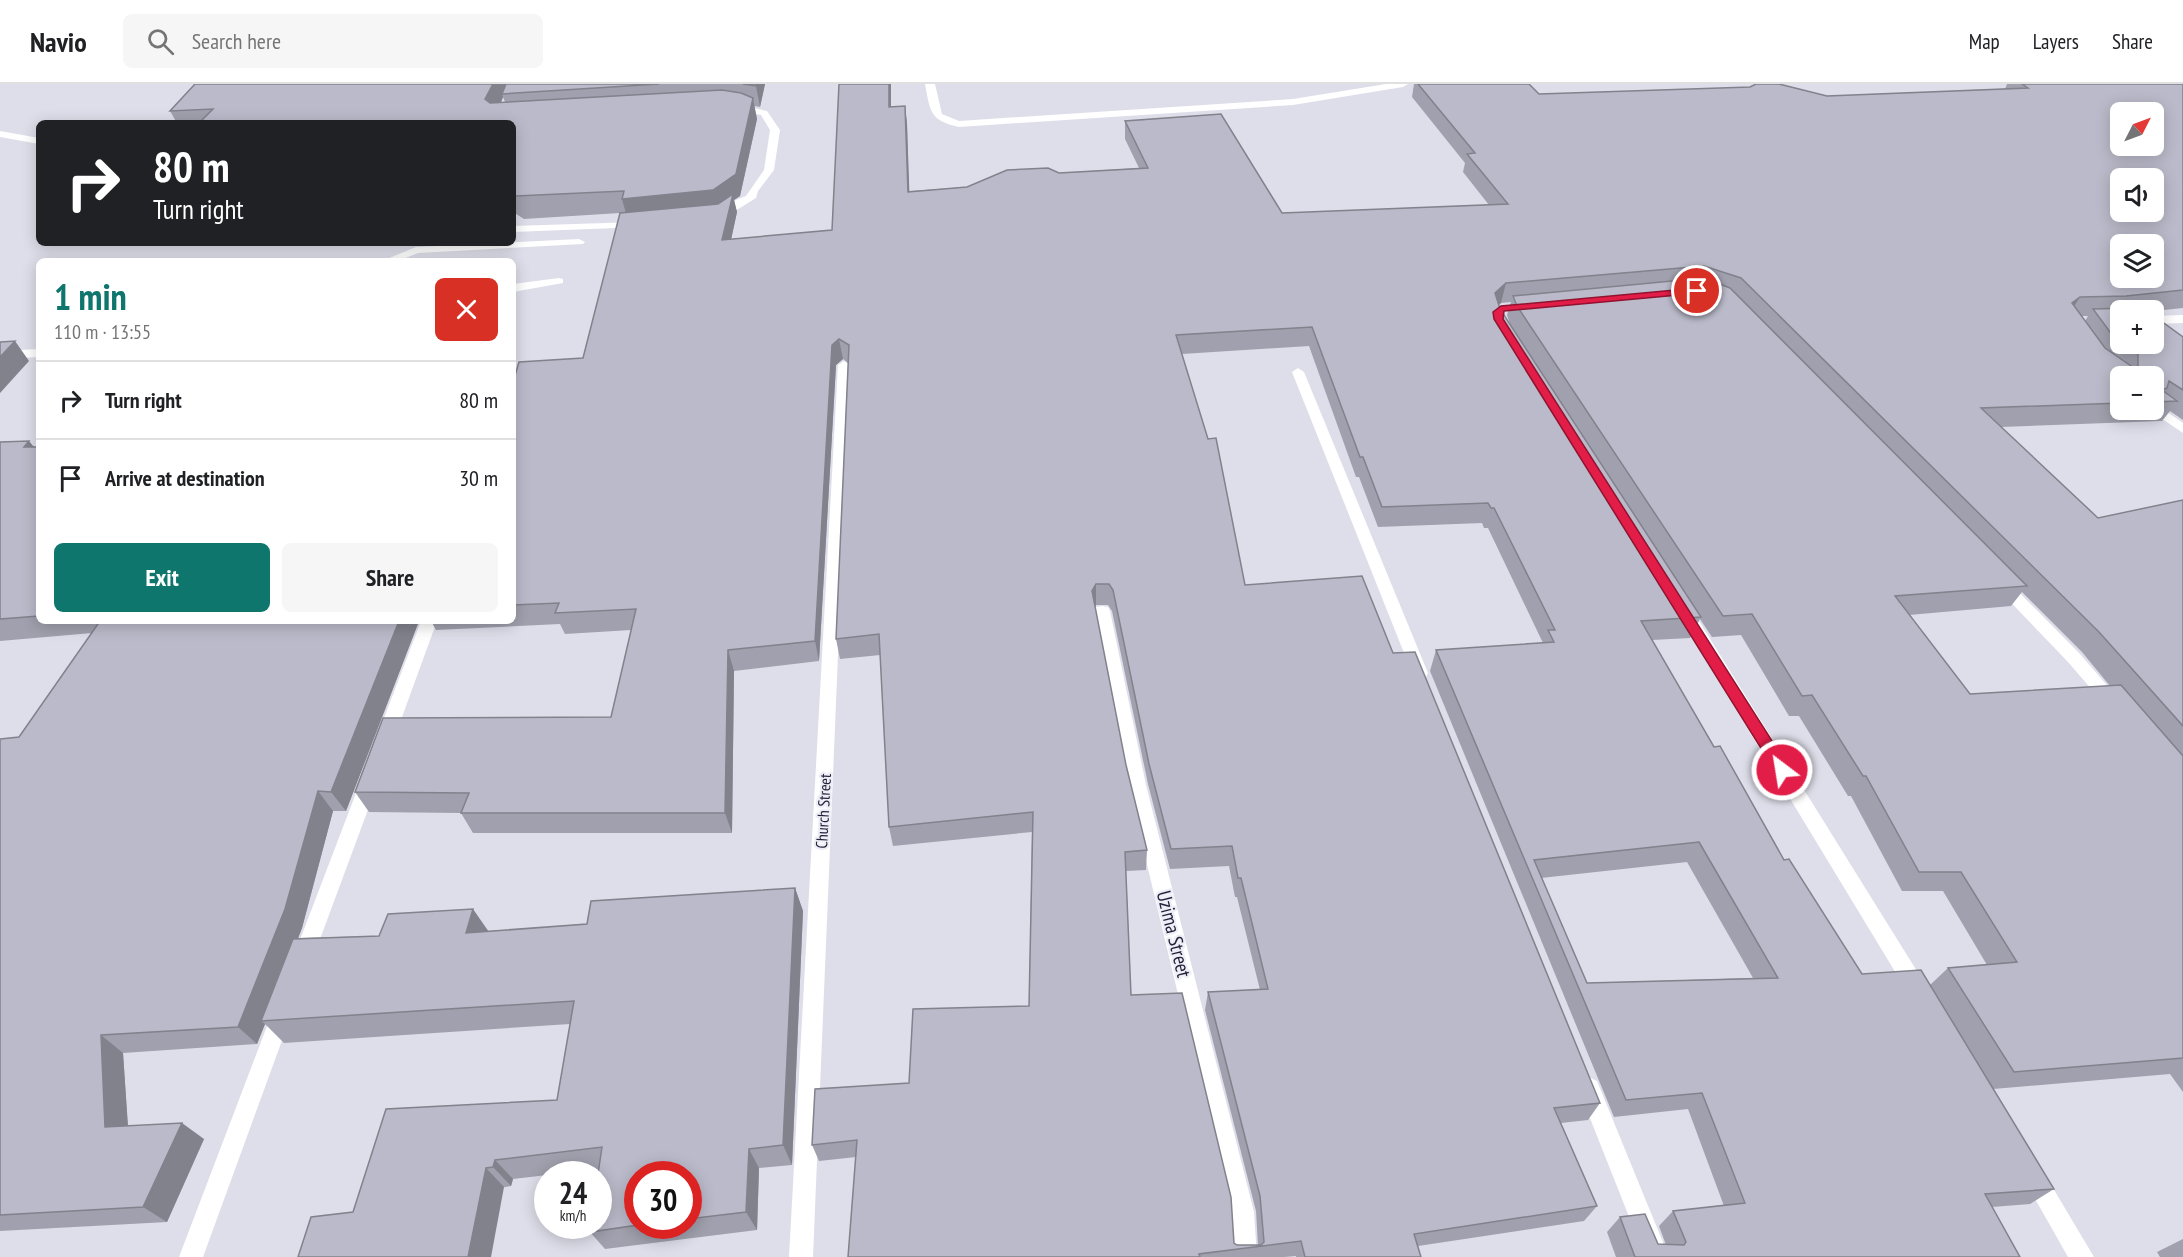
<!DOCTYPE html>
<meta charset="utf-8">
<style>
body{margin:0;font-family:"PT Sans Narrow",sans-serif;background:#f6f6f6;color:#202124;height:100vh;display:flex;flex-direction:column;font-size:22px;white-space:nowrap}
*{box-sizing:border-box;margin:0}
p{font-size:20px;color:#757577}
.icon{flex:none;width:33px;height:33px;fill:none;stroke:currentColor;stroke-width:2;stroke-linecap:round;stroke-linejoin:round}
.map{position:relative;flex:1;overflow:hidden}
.drawer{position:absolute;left:36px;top:174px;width:480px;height:366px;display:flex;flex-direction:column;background:#fff;border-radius:9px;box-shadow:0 3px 15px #0003}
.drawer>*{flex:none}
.hud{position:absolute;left:36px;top:36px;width:480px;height:126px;border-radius:9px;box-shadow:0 3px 15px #0003;background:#202124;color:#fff;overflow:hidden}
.needle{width:39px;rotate:48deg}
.tools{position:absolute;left:2110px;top:18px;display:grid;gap:12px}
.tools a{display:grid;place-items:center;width:54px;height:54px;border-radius:9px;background:#fff;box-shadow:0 3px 15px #0003;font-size:30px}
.speed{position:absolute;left:534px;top:1077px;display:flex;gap:12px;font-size:30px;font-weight:700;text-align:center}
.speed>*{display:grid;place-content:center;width:78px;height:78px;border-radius:50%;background:#fff;box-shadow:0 3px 15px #0003;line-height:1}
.speed small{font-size:15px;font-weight:400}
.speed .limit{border:9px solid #d22;background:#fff;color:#111}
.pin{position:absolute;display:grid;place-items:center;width:51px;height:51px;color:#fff;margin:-26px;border:3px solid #fff;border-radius:50%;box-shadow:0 2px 6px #0007}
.me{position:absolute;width:66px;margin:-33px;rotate:329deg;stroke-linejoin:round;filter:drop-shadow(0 0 4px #0008)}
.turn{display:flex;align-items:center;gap:21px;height:126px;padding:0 18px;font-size:27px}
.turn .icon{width:78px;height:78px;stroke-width:2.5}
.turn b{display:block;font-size:42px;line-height:51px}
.round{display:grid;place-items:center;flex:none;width:63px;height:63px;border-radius:9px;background:#f6f6f6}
.headline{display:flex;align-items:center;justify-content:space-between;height:102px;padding:0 18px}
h1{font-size:36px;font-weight:700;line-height:45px;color:#0f766e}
.button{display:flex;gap:12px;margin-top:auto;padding:12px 18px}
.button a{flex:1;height:69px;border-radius:9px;background:#0f766e;color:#fff;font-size:24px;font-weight:700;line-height:69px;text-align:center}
.button a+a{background:#f6f6f6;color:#202124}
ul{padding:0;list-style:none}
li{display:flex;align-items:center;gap:18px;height:78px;padding:0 18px;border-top:2px solid #e0e0e0}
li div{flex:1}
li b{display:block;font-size:22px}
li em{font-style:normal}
header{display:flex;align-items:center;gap:36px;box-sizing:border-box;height:84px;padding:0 30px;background:#fff;border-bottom:2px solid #e0e0e0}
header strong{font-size:28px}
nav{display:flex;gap:33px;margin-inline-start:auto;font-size:21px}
.search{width:420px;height:54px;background:#f6f6f6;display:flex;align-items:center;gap:15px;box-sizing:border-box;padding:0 21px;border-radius:9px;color:#757577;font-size:22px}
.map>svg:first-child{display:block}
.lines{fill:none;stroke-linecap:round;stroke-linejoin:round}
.service{fill:#fff;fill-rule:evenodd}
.minor{fill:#fff;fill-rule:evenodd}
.wall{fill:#a0a0ae;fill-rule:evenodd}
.shaded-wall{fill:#82828d}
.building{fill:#babaca;stroke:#82828d;stroke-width:1.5;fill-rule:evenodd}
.route{fill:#e11d48;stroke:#92132f;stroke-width:1.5}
.labels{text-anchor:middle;stroke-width:4.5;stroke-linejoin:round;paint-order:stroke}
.street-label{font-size:16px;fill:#231f39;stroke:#eeeef7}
.near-street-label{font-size:20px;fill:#231f39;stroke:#eeeef7}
</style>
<header>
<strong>Navio</strong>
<div class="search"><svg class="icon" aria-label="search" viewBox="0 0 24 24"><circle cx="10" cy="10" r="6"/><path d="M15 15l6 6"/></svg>Search here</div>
<nav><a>Map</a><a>Layers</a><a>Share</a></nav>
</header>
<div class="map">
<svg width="2183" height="1173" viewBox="0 0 2183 1173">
<rect width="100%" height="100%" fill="#dedeea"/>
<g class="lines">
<g class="service">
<path d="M735,20L767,27L780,46L774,86L758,107L756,114L719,137L715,136V132L736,116L746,112L764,86L770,46L761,31L732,25V21Z"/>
<path d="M0,47L39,54V60L0,53Z"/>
<path d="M637,138L641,139V143L513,148V142Z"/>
<path d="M579,155L585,158L583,160L418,169L398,177H382L416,163Z"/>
<path d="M559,194L563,195V199L513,208V200Z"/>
</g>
<g class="minor">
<path d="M925,0H935L942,30L959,37L1293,15L1386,0H1408L1403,3L1293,21L959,43C930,37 930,27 925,0Z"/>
<path d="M2183,231V239L2154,240V232Z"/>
<path d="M39,265V273L0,275V267Z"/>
<path d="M844,277L850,281L813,1173H789L838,281Z"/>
<path d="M1298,284L1304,288L1428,589L1426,593H1414L1412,589L1292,288Z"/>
<path d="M2154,319L2183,339V349L2149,326H2154Z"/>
<path d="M2001,494L2006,495L2080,570L2118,614L2120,618L2118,622L2112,624L2106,622L2068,578L1996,503L1993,499L1996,495Z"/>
<path d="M1683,520L1689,521L1925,900L1928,907L1925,914L1918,916L1911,914L1675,525L1677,521Z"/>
<path d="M1102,522L1108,523L1110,527L1146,701L1254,1128L1257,1173H1233L1230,1128L1128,701L1094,527L1096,523Z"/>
<path d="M421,537H437L394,655L391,660L385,662L379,660L376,655Z"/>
<path d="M370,689L376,691L379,696L313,874L310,880L303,883L296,880L293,874L361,696L364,691Z"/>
<path d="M282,919L289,922L292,929L203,1173H179L272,929L275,922Z"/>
<path d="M1589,993L1597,997L1669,1173H1645L1578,1004L1581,997Z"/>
<path d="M2033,1081L2041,1084L2094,1173H2068L2022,1092L2025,1084Z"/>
</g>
</g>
<g class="wall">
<path d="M195,0H765L760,23L754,22L757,35L740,112L734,116L737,128L731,155L832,146L839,0H891V23L905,22L907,40L909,107L967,103L1059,89L1139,84L1125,55V37L1282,129L1489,121L1463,88L1465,79L1412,13L1414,0H1529L1539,10L1827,12L2005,5L2007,0H2183V224L2154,227L2121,226V260H2154L2183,253V336L2170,327L2162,337L2001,343L2098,434L2183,416V1008L2170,990L1993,1005L2054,1105L2030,1120L1992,1123L2020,1173H1616L1607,1148L1620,1133L1658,1160L1666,1161L1659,1142L1673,1127L1724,1122L1688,1025L1614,1033L1430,587L1436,566L1543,559L1488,444H1484L1482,439L1378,443L1359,393H1356L1309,262L1182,270L1245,501L1393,569L1600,1019L1588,1036L1561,1039L1597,1122L1584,1137L1418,1162L1421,1173H1296V1172L1284,1173H848L856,1073L819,1077L812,1061L1029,922L1032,748L893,762L889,743L880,571L840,575L836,555L848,279L843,275L836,281L819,577L734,587L732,749H473L461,729L369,728L355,708L611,633L631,546L565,550L560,540L436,546L431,537H513V295L583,274L620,129L524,135L513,128V39H177L170,27ZM503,13L505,18L501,19ZM1511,218L1507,231L1510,240L1500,225L1499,220L1501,219ZM2081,232H2088L2085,237ZM2121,292H2154V326H2121ZM2022,508L2082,568L2110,602L1970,610L1909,531L2011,522ZM1096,521H1108L1112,527L1148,700L1170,785L1229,782L1235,813H1237L1260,906L1208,908L1205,926L1256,1127L1258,1161H1237L1234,1159L1131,911L1126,787L1146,786L1147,766L1126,681L1095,522ZM1700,535L1712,553L1741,551L1789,632H1799L1848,712H1851L1902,807H1943L1987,881L1948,884L1930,901L1862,890L1784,776L1714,663L1652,556L1690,554ZM1687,778L1753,894L1587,899L1541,794Z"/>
<path d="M0,358L34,363H39V537H419L346,727H333L302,844L298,854L379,852L489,847L587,840L795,804L803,827L792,1081L759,1084L757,1146L605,1165L590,1148L599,1085L513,1095L511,1102L353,1128L557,1016L570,940L284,959L265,940L257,960L123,969L128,1042L204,1055L167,1138L0,1147V655L19,653L92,549L0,557ZM688,1090V1142H638Z"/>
<path d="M2183,1155V1173H2160L2157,1168Z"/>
</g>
<g class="shaded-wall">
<path d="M493,0H509L502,10L503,13L493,36L485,15Z"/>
<path d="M756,0H765L760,23L756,2Z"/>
<path d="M889,0H891V40L889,23Z"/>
<path d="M753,14L757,35L740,112L734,116L737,128L727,175L628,137L622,115Z"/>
<path d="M905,22L907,40L910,126L908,108Z"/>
<path d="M1506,199L1501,219L1490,229L1495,209Z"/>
<path d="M2080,213L2067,233L2072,219Z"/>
<path d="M839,255L843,275L836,281L819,577L815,557L832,261Z"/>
<path d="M15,257L29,277L0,309V273Z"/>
<path d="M29,357L39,369L24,363Z"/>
<path d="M1096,500V521L1092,527V507Z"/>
<path d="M399,537H419L346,727L331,708Z"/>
<path d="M728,566L734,587L732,749L725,729Z"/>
<path d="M318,707L333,727L302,844L267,936L261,937L265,940L257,960L238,943Z"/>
<path d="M795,804L803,827L792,1081L783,1061Z"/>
<path d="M473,825L489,848L466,849Z"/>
<path d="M101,951L123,969L129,1059L105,1043Z"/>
<path d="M182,1039L204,1055L167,1138L143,1123Z"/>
<path d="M749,1065L759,1084L757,1146L746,1128Z"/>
<path d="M495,1076L513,1095L511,1102L493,1083Z"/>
<path d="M486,1084L504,1103L491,1173H468Z"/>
</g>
<g class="building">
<path d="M195,0H493L485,15L490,19L722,6L741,9L753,14L736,90L713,106L622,115L624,107L516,112L513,110V39H199L213,25L170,27Z"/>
<path d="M506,0H659L502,10Z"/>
<path d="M743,0H756V2Z"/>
<path d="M839,0H889V23L905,22L908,108L967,103L1007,86L1048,84L1059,89L1148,84L1125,37L1221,30L1282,129L1508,120L1467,70L1475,69L1418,0H1529L1539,10L1750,3L1756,0H1779L1827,12L2028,4L2022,0H2183V206L2126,212L2080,213L2072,219L2105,264L2134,284L2138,282V270L2122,260H2154V232L2183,253V306L2169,297L2167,304L2162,306L2177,317L2154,318V292H2121V319L1981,324L2098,434L2183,416V642L2099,548L1741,194L1704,182L1506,199L1495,209L1500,225L1701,533L1641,537L1714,663L1720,662L1784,776L1789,775L1862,890L1921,886L2054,1105L1985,1110L2020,1173H1635L1620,1133L1645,1130L1658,1160L1684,1161L1686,1158L1673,1127L1745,1119L1702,1009L1626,1016L1436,566L1554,558L1548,546H1555L1494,424H1491L1488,419L1382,423L1363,373H1360L1312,243L1176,251L1208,355L1216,354L1245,501L1362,492L1393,569L1415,568L1600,1019L1554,1024L1597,1122L1414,1150L1421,1173H1305L1301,1157L1199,1170L1200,1173H848L857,1056L812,1061L815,1005L909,999L913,925L1029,922L1033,728L889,743L879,550L836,555L849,261L839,255L832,261L815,557L728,566L725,729H461L469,709L355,708L383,634L611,633L636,525L555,529L559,519L513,521V295H514L519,278L583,274L620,129L718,120L733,110L722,156L832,146ZM2121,28H2154V62H2121ZM2121,94H2154V128H2121ZM2121,160H2154V194H2121ZM1096,500H1109L1113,506L1149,680L1171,765L1232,762L1238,794H1241L1268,905L1208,908L1260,1112L1264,1158L1261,1161H1237L1234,1159L1231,1113L1182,909L1131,911L1125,768L1147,766L1126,681L1092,507ZM1699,758L1778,894L1587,899L1534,776Z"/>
<path d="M1704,194L1730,204L2027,502L1895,512L1970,610L2121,601L2183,672V974L2014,988L1948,884L2017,878L1961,788H1919L1866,692H1863L1812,611L1802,612L1752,530L1723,532L1517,222L1513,212Z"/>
<path d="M2137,220L2146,226H2121V259L2116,256L2093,225L2135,224Z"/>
<path d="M15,257L0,273V258Z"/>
<path d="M29,357L24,363H39V532L0,535V358Z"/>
<path d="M100,537H399L331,708L318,707L285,825L238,943L101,951L105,1043L182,1039L143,1123L0,1131V655L19,653Z"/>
<path d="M795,804L783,1061L749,1065L746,1128L688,1135V1090H638V1141L590,1148L591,1142H598V1090L602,1063L495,1076L493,1083L486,1084L468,1173H298L311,1133L353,1128L386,1025L557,1016L574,917L261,937L293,855L379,852L388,830L473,825L466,849L587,840L591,817Z"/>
</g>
<path class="route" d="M1697,204L1702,207L1700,209L1504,227L1503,235L1788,682L1790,686L1788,690H1777L1494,235L1493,228L1501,222Z"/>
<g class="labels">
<g class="street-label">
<text transform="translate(823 727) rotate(-87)" y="6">Church Street</text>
</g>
<g class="near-street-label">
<text transform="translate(1174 850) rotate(76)" y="7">Uzima Street</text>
</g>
</g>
</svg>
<div class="tools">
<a><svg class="needle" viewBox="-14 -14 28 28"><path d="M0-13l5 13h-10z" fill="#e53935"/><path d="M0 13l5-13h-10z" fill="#757577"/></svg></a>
<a><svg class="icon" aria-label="sound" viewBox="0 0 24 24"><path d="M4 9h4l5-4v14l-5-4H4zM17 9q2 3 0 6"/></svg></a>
<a><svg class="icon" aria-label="layers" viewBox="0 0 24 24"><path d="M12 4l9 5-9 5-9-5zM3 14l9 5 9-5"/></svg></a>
<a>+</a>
<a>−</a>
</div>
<div class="speed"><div>24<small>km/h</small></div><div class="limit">30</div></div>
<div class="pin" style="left:1697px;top:207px;background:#d93025"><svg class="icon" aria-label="arrive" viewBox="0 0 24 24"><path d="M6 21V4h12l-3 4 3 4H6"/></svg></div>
<svg class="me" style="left:1782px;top:686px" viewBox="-20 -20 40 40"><circle r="17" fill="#e11d48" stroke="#fff" stroke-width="3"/><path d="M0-11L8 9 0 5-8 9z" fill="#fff"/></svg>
<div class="hud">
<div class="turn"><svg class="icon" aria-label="right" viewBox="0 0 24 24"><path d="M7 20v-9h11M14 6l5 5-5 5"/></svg><div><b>80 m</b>Turn right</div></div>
</div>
<section class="drawer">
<div class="headline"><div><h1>1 min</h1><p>110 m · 13:55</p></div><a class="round" style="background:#d93025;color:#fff"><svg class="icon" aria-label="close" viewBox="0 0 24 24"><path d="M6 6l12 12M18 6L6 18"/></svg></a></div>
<ul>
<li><svg class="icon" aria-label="right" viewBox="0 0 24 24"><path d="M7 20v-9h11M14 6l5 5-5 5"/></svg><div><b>Turn right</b></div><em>80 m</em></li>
<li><svg class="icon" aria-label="arrive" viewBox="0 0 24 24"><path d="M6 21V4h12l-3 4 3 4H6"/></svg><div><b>Arrive at destination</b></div><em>30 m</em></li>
</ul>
<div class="button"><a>Exit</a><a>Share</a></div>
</section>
</div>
